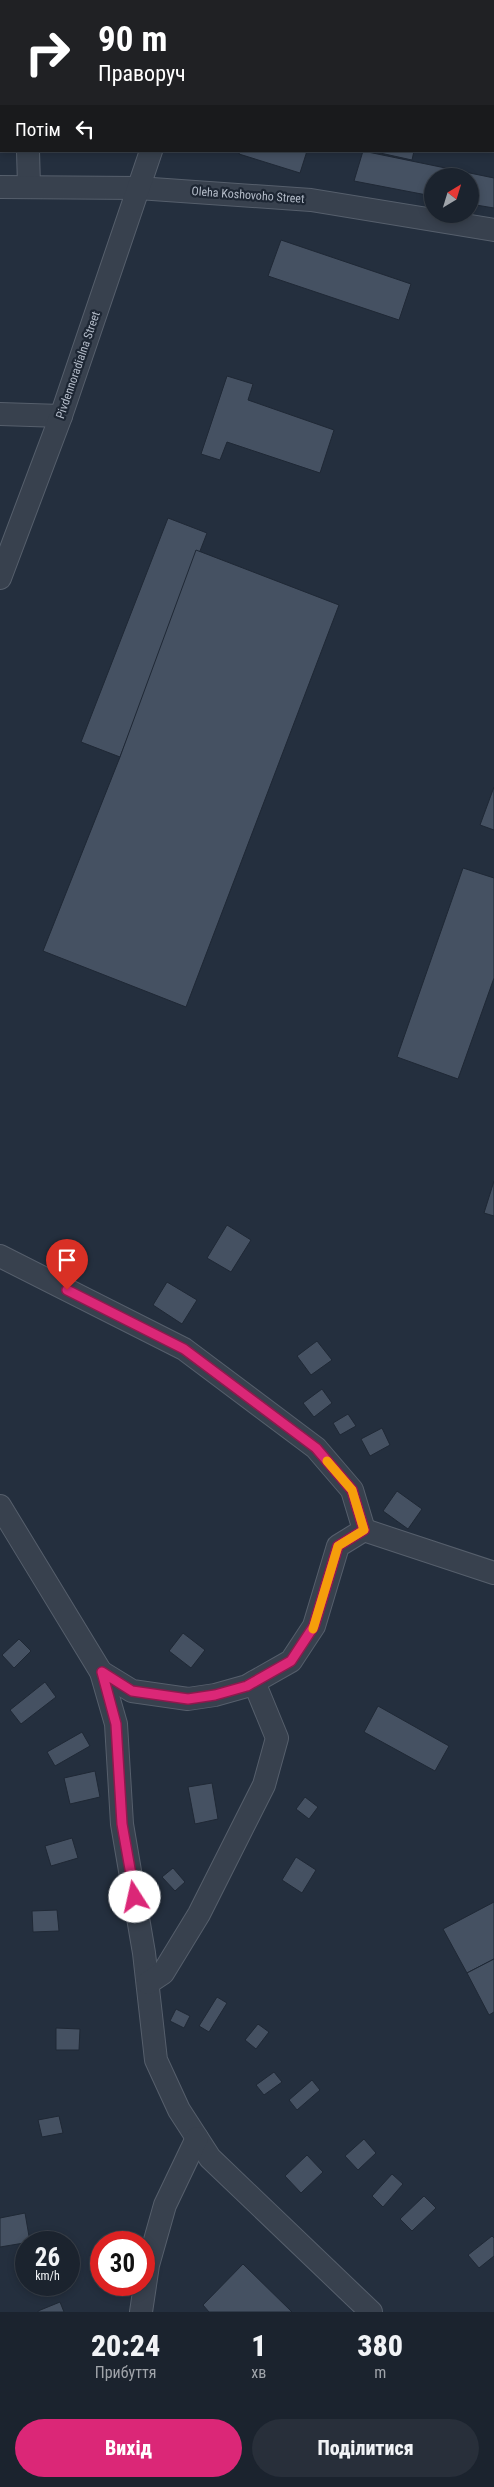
<!DOCTYPE html>
<html lang="uk">
<meta charset="utf-8">
<style>
body{margin:0;font-family:"Roboto Condensed",sans-serif;background:#282f3a;color:#f1f3f6;height:100vh;display:flex;flex-direction:column;font-size:19px;white-space:nowrap}
*{box-sizing:border-box;margin:0}
p{font-size:16px;color:#a0a4aa}
.icon{flex:none;width:28px;height:28px;fill:none;stroke:currentColor;stroke-width:2;stroke-linecap:round;stroke-linejoin:round}
.map{position:relative;height:2312px;overflow:hidden}
.drawer{display:flex;flex-direction:column;background:#1b232e;flex:1}
.drawer>*{flex:none}
.top-card{position:absolute;left:0px;top:0px;width:495px;height:152px;box-shadow:0 2px 8px #0003,0 0 0 1px #39404a;background:#202124;color:#fff;overflow:hidden}
.needle{width:32px;rotate:38deg}
.buttons{position:absolute;left:424px;top:168px;display:grid;gap:10px}
.buttons a{display:grid;place-items:center;width:55px;height:55px;border-radius:50%;background:#1b232e;box-shadow:0 2px 8px #0003,0 0 0 1px #39404a;font-size:25px}
.speed{position:absolute;left:15px;top:2231px;display:flex;gap:10px;font-size:25px;font-weight:700;text-align:center}
.speed>*{display:grid;place-content:center;width:65px;height:65px;border-radius:50%;background:#1b232e;box-shadow:0 2px 8px #0003,0 0 0 1px #39404a;line-height:1}
.speed small{font-size:12px;font-weight:400}
.speed .limit{border:8px solid #d22;background:#fff;color:#111}
.pin{position:absolute;display:grid;place-items:center;width:42px;height:42px;color:#fff;margin:-51px -21px;border-radius:50% 50% 50% 0;rotate:-45deg;box-shadow:0 0 5px #0007}
.pin .icon{rotate:45deg}
.me{position:absolute;width:55px;margin:-28px;rotate:350deg;stroke-linejoin:round;filter:drop-shadow(0 0 4px #0008)}
.turn{display:flex;align-items:center;gap:18px;height:105px;padding:0 15px;font-size:22px}
.turn .icon{width:65px;height:65px;stroke-width:2.5}
.turn b{display:block;font-size:35px;line-height:42px}
.then{display:flex;align-items:center;height:48px;padding:0 15px;background:#0003;gap:10px;font-size:19px}
.eta{display:flex;justify-content:space-evenly;align-items:center;height:85px;text-align:center}
.eta b{font-size:30px;font-weight:800;line-height:35px}
.action{display:flex;gap:10px;margin-top:auto;padding:10px 15px}
.action a{flex:1;height:58px;border-radius:30px;background:#db2777;color:#fff;font-size:20px;font-weight:800;line-height:58px;text-align:center}
.action a+a{background:#282f3a;color:#f1f3f6}
.map>svg:first-child{display:block}
.building{fill:#455162;stroke:#1f2835}
.lines{fill:none;stroke-linecap:round;stroke-linejoin:round}
.minor-casing{stroke:#565f6c;stroke-width:24}
.minor{stroke:#38414e;stroke-width:22}
.route-casing{stroke:#8e194d;stroke-width:12}
.route{stroke:#db2777;stroke-width:9}
.slow{stroke:#f59e0b;stroke-width:9}
.labels{text-anchor:middle;stroke-width:4.5;stroke-linejoin:round;paint-order:stroke}
.street-label{font-size:12px;fill:#b4bcc9;stroke:#1d2633}
</style>
<div class="map">
<svg width="494" height="2312" viewBox="0 0 494 2312">
<rect width="100%" height="100%" fill="#242f3e"/>
<g class="building">
<path d="M240,151H307L300,173L239,154Z"/>
<path d="M363,151L494,178V208L470,204V176H432V196L354,181Z"/>
<path d="M371,151H414L412,160Z"/>
<path d="M281,240L411,284L399,320L268,276Z"/>
<path d="M227,376L253,384L248,400L334,430L320,473L227,442L220,460L201,454Z"/>
<path d="M168,518L207,533L120,757L81,742Z"/>
<path d="M196,550L339,605L186,1007L43,951L120,757Z"/>
<path d="M494,787V830L480,825Z"/>
<path d="M463,868L494,878V978L458,1079L397,1057Z"/>
<path d="M494,1181V1216L484,1213Z"/>
<path d="M227,1225L251,1240L231,1272L207,1258Z"/>
<path d="M167,1282L197,1300L182,1324L153,1305Z"/>
<path d="M317,1341L332,1360L311,1375L297,1356Z"/>
<path d="M322,1389L332,1403L314,1417L303,1403Z"/>
<path d="M348,1414L356,1426L340,1435L333,1423Z"/>
<path d="M382,1428L390,1445L370,1456L361,1439Z"/>
<path d="M397,1491L422,1509L408,1529L383,1511Z"/>
<path d="M183,1633L205,1650L191,1668L169,1651Z"/>
<path d="M19,1639L31,1651L14,1668L2,1655Z"/>
<path d="M45,1682L56,1697L21,1724L10,1710Z"/>
<path d="M378,1706L449,1746L435,1771L364,1732Z"/>
<path d="M82,1732L90,1746L55,1766L47,1752Z"/>
<path d="M95,1771L100,1797L70,1804L64,1778Z"/>
<path d="M212,1783L218,1819L195,1824L188,1787Z"/>
<path d="M305,1797L318,1807L309,1819L296,1809Z"/>
<path d="M72,1838L78,1858L51,1866L45,1846Z"/>
<path d="M296,1857L316,1870L302,1893L282,1880Z"/>
<path d="M173,1868L185,1882L175,1891L162,1877Z"/>
<path d="M494,1902V1959L467,1973L443,1929Z"/>
<path d="M57,1910L59,1931L33,1932L32,1911Z"/>
<path d="M494,1959V2012L489,2015L467,1973Z"/>
<path d="M217,1997L227,2003L209,2032L199,2026Z"/>
<path d="M176,2009L190,2016L184,2028L170,2021Z"/>
<path d="M258,2024L269,2032L256,2049L245,2040Z"/>
<path d="M56,2028L80,2029L79,2050H56Z"/>
<path d="M274,2072L282,2082L264,2095L256,2085Z"/>
<path d="M312,2080L320,2090L297,2110L289,2100Z"/>
<path d="M59,2116L63,2133L42,2137L38,2120Z"/>
<path d="M364,2139L376,2153L358,2170L345,2156Z"/>
<path d="M307,2155L323,2172L301,2193L285,2176Z"/>
<path d="M392,2174L403,2184L383,2207L372,2196Z"/>
<path d="M424,2196L436,2208L412,2231L400,2219Z"/>
<path d="M25,2213L30,2242L0,2247V2218Z"/>
<path d="M492,2236L494,2238V2256L479,2268L468,2255Z"/>
<path d="M243,2264L292,2312H209L203,2305Z"/>
<path d="M60,2302L64,2312H38V2311Z"/>
</g>
<g class="lines">
<defs>
<g id="minor">
<path d="M23,0V1"/>
<path d="M206,1L207,0"/>
<path d="M28,151L29,186"/>
<path d="M0,187L138,188L311,200L494,230"/>
<path d="M0,414L61,416"/>
<path d="M0,578L61,416L151,151"/>
<path d="M0,1256L184,1349L316,1448L352,1490L364,1530L338,1546L314,1626L291,1661L247,1686L215,1695L188,1699L132,1691L101,1672"/>
<path d="M0,1506L101,1672L116,1724L122,1824L144,1953L156,2060L179,2110L210,2158L371,2312"/>
<path d="M364,1530L494,1573"/>
<path d="M148,1983L163,1973L199,1914L264,1785L277,1738L254,1682"/>
<path d="M141,2312L148,2265L165,2205L197,2138"/>
</g>
</defs>
<use href="#minor" class="minor-casing"/>
<use href="#minor" class="minor"/>
</g>
<g class="lines">
<defs>
<path id="route" d="M67,1290L184,1349L316,1448L352,1490L364,1530L338,1546L314,1626L291,1661L247,1686L215,1695L188,1699L132,1691L102,1672L116,1724L122,1824L135,1897"/>
</defs>
<use href="#route" class="route-casing"/>
<use href="#route" class="route"/>
<path class="slow" d="M313,1629L338,1546L364,1530L352,1490L327,1461"/>
</g>
<g class="labels">
<g class="street-label">
<text transform="translate(248 195) rotate(4)" y="4">Oleha Koshovoho Street</text>
<text transform="translate(78 365) rotate(-71)" y="4">Pivdennoradialna Street</text>
</g>
</g>
</svg>
<div class="buttons">
<a><svg class="needle" viewBox="-14 -14 28 28"><path d="M0-13l5 13h-10z" fill="#e53935"/><path d="M0 13l5-13h-10z" fill="#a0a4aa"/></svg></a>
</div>
<div class="speed"><div>26<small>km/h</small></div><div class="limit">30</div></div>
<div class="pin" style="left:67px;top:1290px;background:#d93025"><svg class="icon" aria-label="arrive" viewBox="0 0 24 24"><path d="M6 21V4h12l-3 4 3 4H6"/></svg></div>
<svg class="me" style="left:135px;top:1897px" viewBox="-20 -20 40 40"><circle r="19" fill="#fff"/><path d="M0-13L10 11 0 6-10 11z" fill="#db2777"/></svg>
<div class="top-card">
<div class="turn"><svg class="icon" aria-label="right" viewBox="0 0 24 24"><path d="M7 20v-9h11M14 6l5 5-5 5"/></svg><div><b>90 m</b>Праворуч</div></div>
<div class="then">Потім<svg class="icon" aria-label="left" viewBox="0 0 24 24"><path d="M17 20v-9H6M10 6l-5 5 5 5"/></svg></div>
</div>
</div>
<section class="drawer">
<div class="eta">
<div><b>20:24</b><p>Прибуття</p></div>
<div><b>1</b><p>хв</p></div>
<div><b>380</b><p>m</p></div>
</div>
<div class="action"><a>Вихід</a><a>Поділитися</a></div>
</section>
